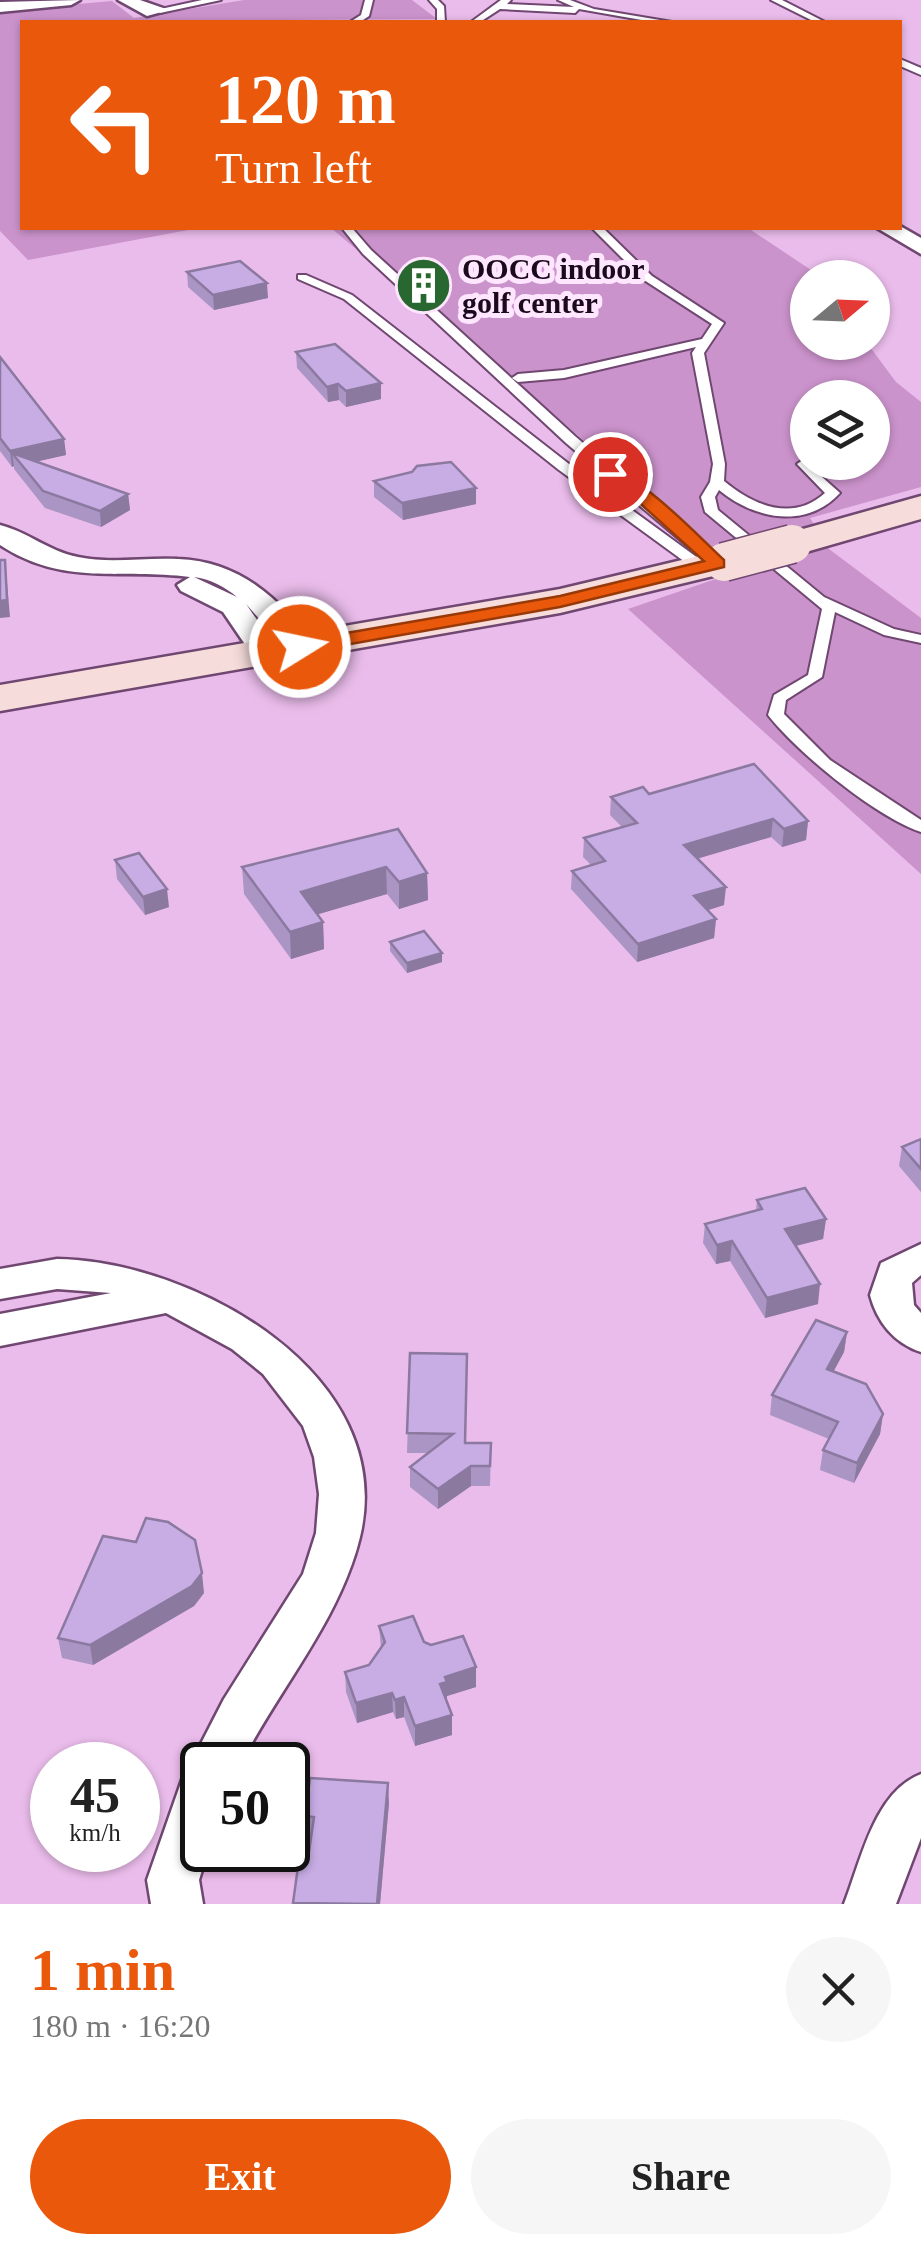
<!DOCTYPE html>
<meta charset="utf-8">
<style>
body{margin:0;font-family:Georgia,serif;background:#f6f6f6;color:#222;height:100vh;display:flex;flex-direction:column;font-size:38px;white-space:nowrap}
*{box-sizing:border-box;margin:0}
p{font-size:32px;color:#767676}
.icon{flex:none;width:55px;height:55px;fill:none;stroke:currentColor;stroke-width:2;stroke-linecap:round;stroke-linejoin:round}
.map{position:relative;height:1904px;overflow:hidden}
.sheet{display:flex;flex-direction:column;background:#fff;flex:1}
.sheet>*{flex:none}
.top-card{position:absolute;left:20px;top:20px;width:882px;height:210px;border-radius:0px;box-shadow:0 2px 8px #0004;background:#ea580c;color:#fff;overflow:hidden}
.needle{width:65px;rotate:71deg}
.fabs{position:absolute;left:790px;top:260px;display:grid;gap:20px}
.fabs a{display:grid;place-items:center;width:100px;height:100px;border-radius:50%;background:#fff;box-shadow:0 2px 8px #0004;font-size:50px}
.speed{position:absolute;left:30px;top:1742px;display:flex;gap:20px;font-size:50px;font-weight:700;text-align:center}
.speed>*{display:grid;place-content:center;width:130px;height:130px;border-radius:50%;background:#fff;box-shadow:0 2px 8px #0004;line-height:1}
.speed small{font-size:25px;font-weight:400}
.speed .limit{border:5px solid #111;border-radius:15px;background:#fff;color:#111}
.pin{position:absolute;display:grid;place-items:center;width:85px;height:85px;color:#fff;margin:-42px;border:5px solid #fff;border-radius:50%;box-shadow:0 2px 10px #0007}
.me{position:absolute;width:110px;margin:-55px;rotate:80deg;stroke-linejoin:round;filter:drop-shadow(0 0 8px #0008)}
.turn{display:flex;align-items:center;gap:35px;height:210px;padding:0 30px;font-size:45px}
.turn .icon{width:130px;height:130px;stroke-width:2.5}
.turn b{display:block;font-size:70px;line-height:85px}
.round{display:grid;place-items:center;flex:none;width:105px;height:105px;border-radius:52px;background:#f6f6f6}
.summary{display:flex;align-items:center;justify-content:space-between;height:170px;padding:0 30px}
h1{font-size:60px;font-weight:700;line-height:75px;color:#ea580c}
.button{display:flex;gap:20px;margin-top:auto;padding:20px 30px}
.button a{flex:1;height:115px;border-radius:60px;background:#ea580c;color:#fff;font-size:40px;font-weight:700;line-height:115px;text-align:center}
.button a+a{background:#f6f6f6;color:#222}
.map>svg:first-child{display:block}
.green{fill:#cb93cc;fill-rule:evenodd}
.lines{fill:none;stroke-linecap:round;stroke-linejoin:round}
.lane-casing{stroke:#6f4770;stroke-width:4}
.street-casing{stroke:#6f4770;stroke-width:5}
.secondary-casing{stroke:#6f4770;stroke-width:5}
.lane{fill:#fff;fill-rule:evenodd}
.street{fill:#fff;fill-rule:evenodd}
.secondary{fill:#f6dcda;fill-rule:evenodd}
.secondary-bridge-casing{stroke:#6f4770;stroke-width:41;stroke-linecap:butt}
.secondary-bridge{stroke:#f6dcda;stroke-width:38}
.wall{fill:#ab95c4}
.shaded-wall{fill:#8b79a0}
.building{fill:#c7ade4;stroke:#8b79a0;stroke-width:2.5}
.route{fill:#ea580c;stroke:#983908;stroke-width:2.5}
.labels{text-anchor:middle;stroke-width:10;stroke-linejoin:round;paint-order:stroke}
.far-poi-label{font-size:30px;font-weight:bold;fill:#1a0a1b;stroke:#fee6fe;text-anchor:start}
</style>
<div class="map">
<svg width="921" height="1904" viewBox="0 0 921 1904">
<rect width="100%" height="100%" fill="#eabceb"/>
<g class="green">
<path d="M244,0H412L437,19L22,22V228H199L28,260L0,231V11L112,1L134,18Z"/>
<path d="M331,228H748L817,274L819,277L808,278V342L867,343L896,382L921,402V487L810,518L829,549L921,618V874L628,609L739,571ZM808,398H872V462H808Z"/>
</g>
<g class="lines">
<defs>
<g id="lane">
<path d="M202,0H221L160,13L156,10Z"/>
<path d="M365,0H373L369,16L360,22H350L361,15Z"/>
<path d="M429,0H438L444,6L445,22H437V9Z"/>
<path d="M501,0H511L507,4L574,7L558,0H570L594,9L672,22H653L579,9L575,13L500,9L480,22H471Z"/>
<path d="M771,0H782L825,22H815Z"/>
<path d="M900,59L921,68V75L900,66Z"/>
<path d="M342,228H352L371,250L576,437L722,561V567H712L566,443L363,254Z"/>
<path d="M592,228H603L652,276L724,323L704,353L725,464L724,481C754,506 793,522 825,493L797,464L803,460L840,493C806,530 754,519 719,490L715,497L718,510L824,597L894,629L921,635V643L884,635L835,612L822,677L786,700L784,714L830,760L921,820V832C876,817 798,753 768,715L774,695L808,675L822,609L705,512L701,497L710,482L713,464L692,353L696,347L564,378L518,382L512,378L518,374L564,370L702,339L712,324L644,280Z"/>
<path d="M298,275H306L352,295L569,464L706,564V570H696L559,470L344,299L298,279Z"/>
</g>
<g id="street">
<path d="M80,0L71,5L0,12V2Z"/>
<path d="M118,0H140L169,10L147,16Z"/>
<path d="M900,226L921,238V254L877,228Z"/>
<path d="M0,525C28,532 48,551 78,557C111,564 145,557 178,559C239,561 281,599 315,647L300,656L290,653L246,604L280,653L265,662L255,659L223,612L181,591L177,585L190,577C120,568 64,587 0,545ZM194,577C210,579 225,587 237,597Z"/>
<path d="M921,1244V1275L912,1283L914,1305L921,1313V1352C894,1343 877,1322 870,1295L881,1263Z"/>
<path d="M57,1259C193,1261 399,1374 360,1537C340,1620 278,1690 240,1765H202V1850H208L199,1880L203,1904H151L147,1880L184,1774L193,1771L190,1765L224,1699L303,1574L316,1533L319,1494L314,1457L303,1426L263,1374L232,1349L166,1313L0,1346V1314L111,1293L57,1289L0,1299V1269Z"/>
<path d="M921,1774V1838L896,1904H844C861,1861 874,1792 921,1774Z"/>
</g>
<g id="secondary">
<path d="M921,496V519L792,556L778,552L772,544L778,536Z"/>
<path d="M724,550L738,554L744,562L738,570L560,613L0,711V685L560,589Z"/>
</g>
</defs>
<use href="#lane" class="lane-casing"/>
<use href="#street" class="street-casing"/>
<use href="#secondary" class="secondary-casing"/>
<use href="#lane" class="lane"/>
<use href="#street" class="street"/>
<use href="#secondary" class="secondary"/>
<defs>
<path id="secondary-bridge" d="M724,562L792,544"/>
</defs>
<use href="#secondary-bridge" class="secondary-bridge-casing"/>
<use href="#secondary-bridge" class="secondary-bridge"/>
</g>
<g class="wall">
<path d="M187,272L268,298L214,310L188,287Z"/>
<path d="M296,352L381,399L346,407L339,400L328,402L297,368Z"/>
<path d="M0,357L64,439L66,455L36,461L128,494L130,510L101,527L45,508L14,469V466L12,467L0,451Z"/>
<path d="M374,481L476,488V504L403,520L374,497Z"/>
<path d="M649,794L808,821L806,840L782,847L771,837L698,858L724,905L707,910L716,919L714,938L637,962L571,889L572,871L591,865L583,857L584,838L622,827L610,815L611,797Z"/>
<path d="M398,829L427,873L428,900L399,909L387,894L318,914L323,922L324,949L291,959L244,894L242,867Z"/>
<path d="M115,860L169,907L145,915L117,879Z"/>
<path d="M390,942L442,953V962L407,973L390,951Z"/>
<path d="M921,1139V1192L899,1166L902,1147Z"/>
<path d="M757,1200L826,1219L823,1239L796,1246L818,1304L765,1318L730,1261L716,1264L703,1243L705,1224L756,1210Z"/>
<path d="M847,1332L844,1352L833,1372L883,1414L880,1434L854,1483L820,1470L823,1450L829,1439L770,1415L772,1395Z"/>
<path d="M410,1353L465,1443H491L490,1486H471L438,1509L410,1487V1467L428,1453H407Z"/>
<path d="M204,1593L194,1606L93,1665L62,1658L58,1638Z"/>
<path d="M379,1626L424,1642L476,1667V1687L447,1696V1701L452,1715V1735L415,1746L404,1717L396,1719L393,1712L357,1723L346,1692L345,1672L369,1665L381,1648Z"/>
<path d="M389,1803L380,1904H293L299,1859H308L311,1836H306L305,1816Z"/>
</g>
<g class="shaded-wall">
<path d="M267,283L268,298L214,310L213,295Z"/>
<path d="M381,383V399L346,407V391Z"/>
<path d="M338,384L339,400L328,402L327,387Z"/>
<path d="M64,439L66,455L22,465L12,453L14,466L12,467L10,451Z"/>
<path d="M476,488V504L403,520L402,503Z"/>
<path d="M128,494L130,510L101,527L100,511Z"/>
<path d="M5,560L10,617L0,618V601Z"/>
<path d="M773,819L771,837L683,863L684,845Z"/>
<path d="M808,821L806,840L782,847L784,829Z"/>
<path d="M386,867L387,894L302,919L301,892Z"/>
<path d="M427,873L428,900L399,909V882Z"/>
<path d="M726,887L724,905L693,915L694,896Z"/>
<path d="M167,889L169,907L145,915L143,897Z"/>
<path d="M716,919L714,938L637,962L638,944Z"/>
<path d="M323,922L324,949L291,959L290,932Z"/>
<path d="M442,953V962L407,973V963Z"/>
<path d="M826,1219L823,1239L783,1249L785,1229Z"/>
<path d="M732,1241L730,1261L716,1264L717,1245Z"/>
<path d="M820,1284L818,1304L765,1318L767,1298Z"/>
<path d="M847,1332L844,1352L824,1389L827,1369Z"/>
<path d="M883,1414L880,1434L854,1483L857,1463Z"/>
<path d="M471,1466V1486L438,1509V1489Z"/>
<path d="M202,1573L204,1593L194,1606L93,1665L90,1645Z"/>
<path d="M476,1667V1687L447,1696V1702L440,1684L445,1677Z"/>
<path d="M392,1693L393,1712L357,1723L356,1703Z"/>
<path d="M404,1697V1717L396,1719L395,1700Z"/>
<path d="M452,1715V1735L415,1746V1726Z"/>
<path d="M388,1783L389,1803L380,1904H377Z"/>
</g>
<g class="building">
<path d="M240,261L267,283L213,295L187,272Z"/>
<path d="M335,344L381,383L346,391L338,384L327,387L296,352Z"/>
<path d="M0,357L64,439L10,451L0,438Z"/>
<path d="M12,453L128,494L100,511L43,491Z"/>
<path d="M451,462L476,488L402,503L374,481L412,472L417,466Z"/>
<path d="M0,560H5L7,600L0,601Z"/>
<path d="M754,764L808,821L784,829L773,819L684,845L726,887L694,896L716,919L638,944L572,871L605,861L584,838L637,823L611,797L643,787L649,794Z"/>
<path d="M398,829L427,873L399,882L386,867L301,892L323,922L290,932L242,867Z"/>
<path d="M139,853L167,889L143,897L115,860Z"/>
<path d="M424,931L442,953L407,963L390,942Z"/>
<path d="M921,1139V1169L902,1147Z"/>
<path d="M805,1188L826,1219L785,1229L820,1284L767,1298L732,1241L717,1245L705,1224L762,1209L757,1200Z"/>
<path d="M816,1320L847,1332L827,1369L866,1384L883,1414L857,1463L823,1450L838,1422L772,1395Z"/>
<path d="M410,1353L467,1354L465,1443H491L490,1466H471L438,1489L410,1467L453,1434L407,1433Z"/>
<path d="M146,1518L168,1522L195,1540L202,1573L192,1586L90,1645L58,1638L103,1536L136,1542Z"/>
<path d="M413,1616L424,1642L431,1645L463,1636L476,1667L445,1677L447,1682L440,1684L452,1715L415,1726L404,1697L395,1700L392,1693L356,1703L345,1672L369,1665L385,1642L379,1626Z"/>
<path d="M310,1778L388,1783L377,1904L293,1903L299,1859H308L314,1817L305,1816Z"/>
</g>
<path class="route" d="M604,470C633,466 701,539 724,560V567L560,607L300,653L290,647L300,641L560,596L704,561L633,497L604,477Z"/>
<defs>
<symbol id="building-disc" viewBox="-11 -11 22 22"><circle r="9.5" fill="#28672f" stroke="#fee6fe"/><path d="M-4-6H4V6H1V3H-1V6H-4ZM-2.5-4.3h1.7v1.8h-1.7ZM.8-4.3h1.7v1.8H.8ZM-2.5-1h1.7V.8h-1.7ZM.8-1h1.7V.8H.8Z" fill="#fff"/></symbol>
</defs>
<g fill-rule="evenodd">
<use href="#building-disc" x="392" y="254" width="63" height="63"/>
</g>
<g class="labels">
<g class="far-poi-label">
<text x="462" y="279">OOCC indoor<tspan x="462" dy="34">golf center</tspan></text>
</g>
</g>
</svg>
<div class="fabs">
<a><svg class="needle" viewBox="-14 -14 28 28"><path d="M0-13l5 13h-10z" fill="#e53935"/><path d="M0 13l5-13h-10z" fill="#767676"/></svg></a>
<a><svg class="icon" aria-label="layers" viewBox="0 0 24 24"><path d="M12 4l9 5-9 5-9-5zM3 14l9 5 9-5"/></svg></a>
</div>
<div class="speed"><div>45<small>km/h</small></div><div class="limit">50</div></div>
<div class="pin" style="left:610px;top:474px;background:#d93025"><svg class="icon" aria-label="arrive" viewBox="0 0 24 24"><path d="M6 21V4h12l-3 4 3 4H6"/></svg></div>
<svg class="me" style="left:300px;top:647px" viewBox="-20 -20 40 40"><circle r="17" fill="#ea580c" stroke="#fff" stroke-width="3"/><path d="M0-11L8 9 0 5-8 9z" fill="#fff"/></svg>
<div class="top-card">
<div class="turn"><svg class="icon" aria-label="left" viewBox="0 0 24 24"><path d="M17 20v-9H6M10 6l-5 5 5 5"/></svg><div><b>120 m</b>Turn left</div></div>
</div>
</div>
<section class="sheet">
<div class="summary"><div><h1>1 min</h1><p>180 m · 16:20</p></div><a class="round"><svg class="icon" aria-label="close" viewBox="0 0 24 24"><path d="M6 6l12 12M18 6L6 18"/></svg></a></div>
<div class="button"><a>Exit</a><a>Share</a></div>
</section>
